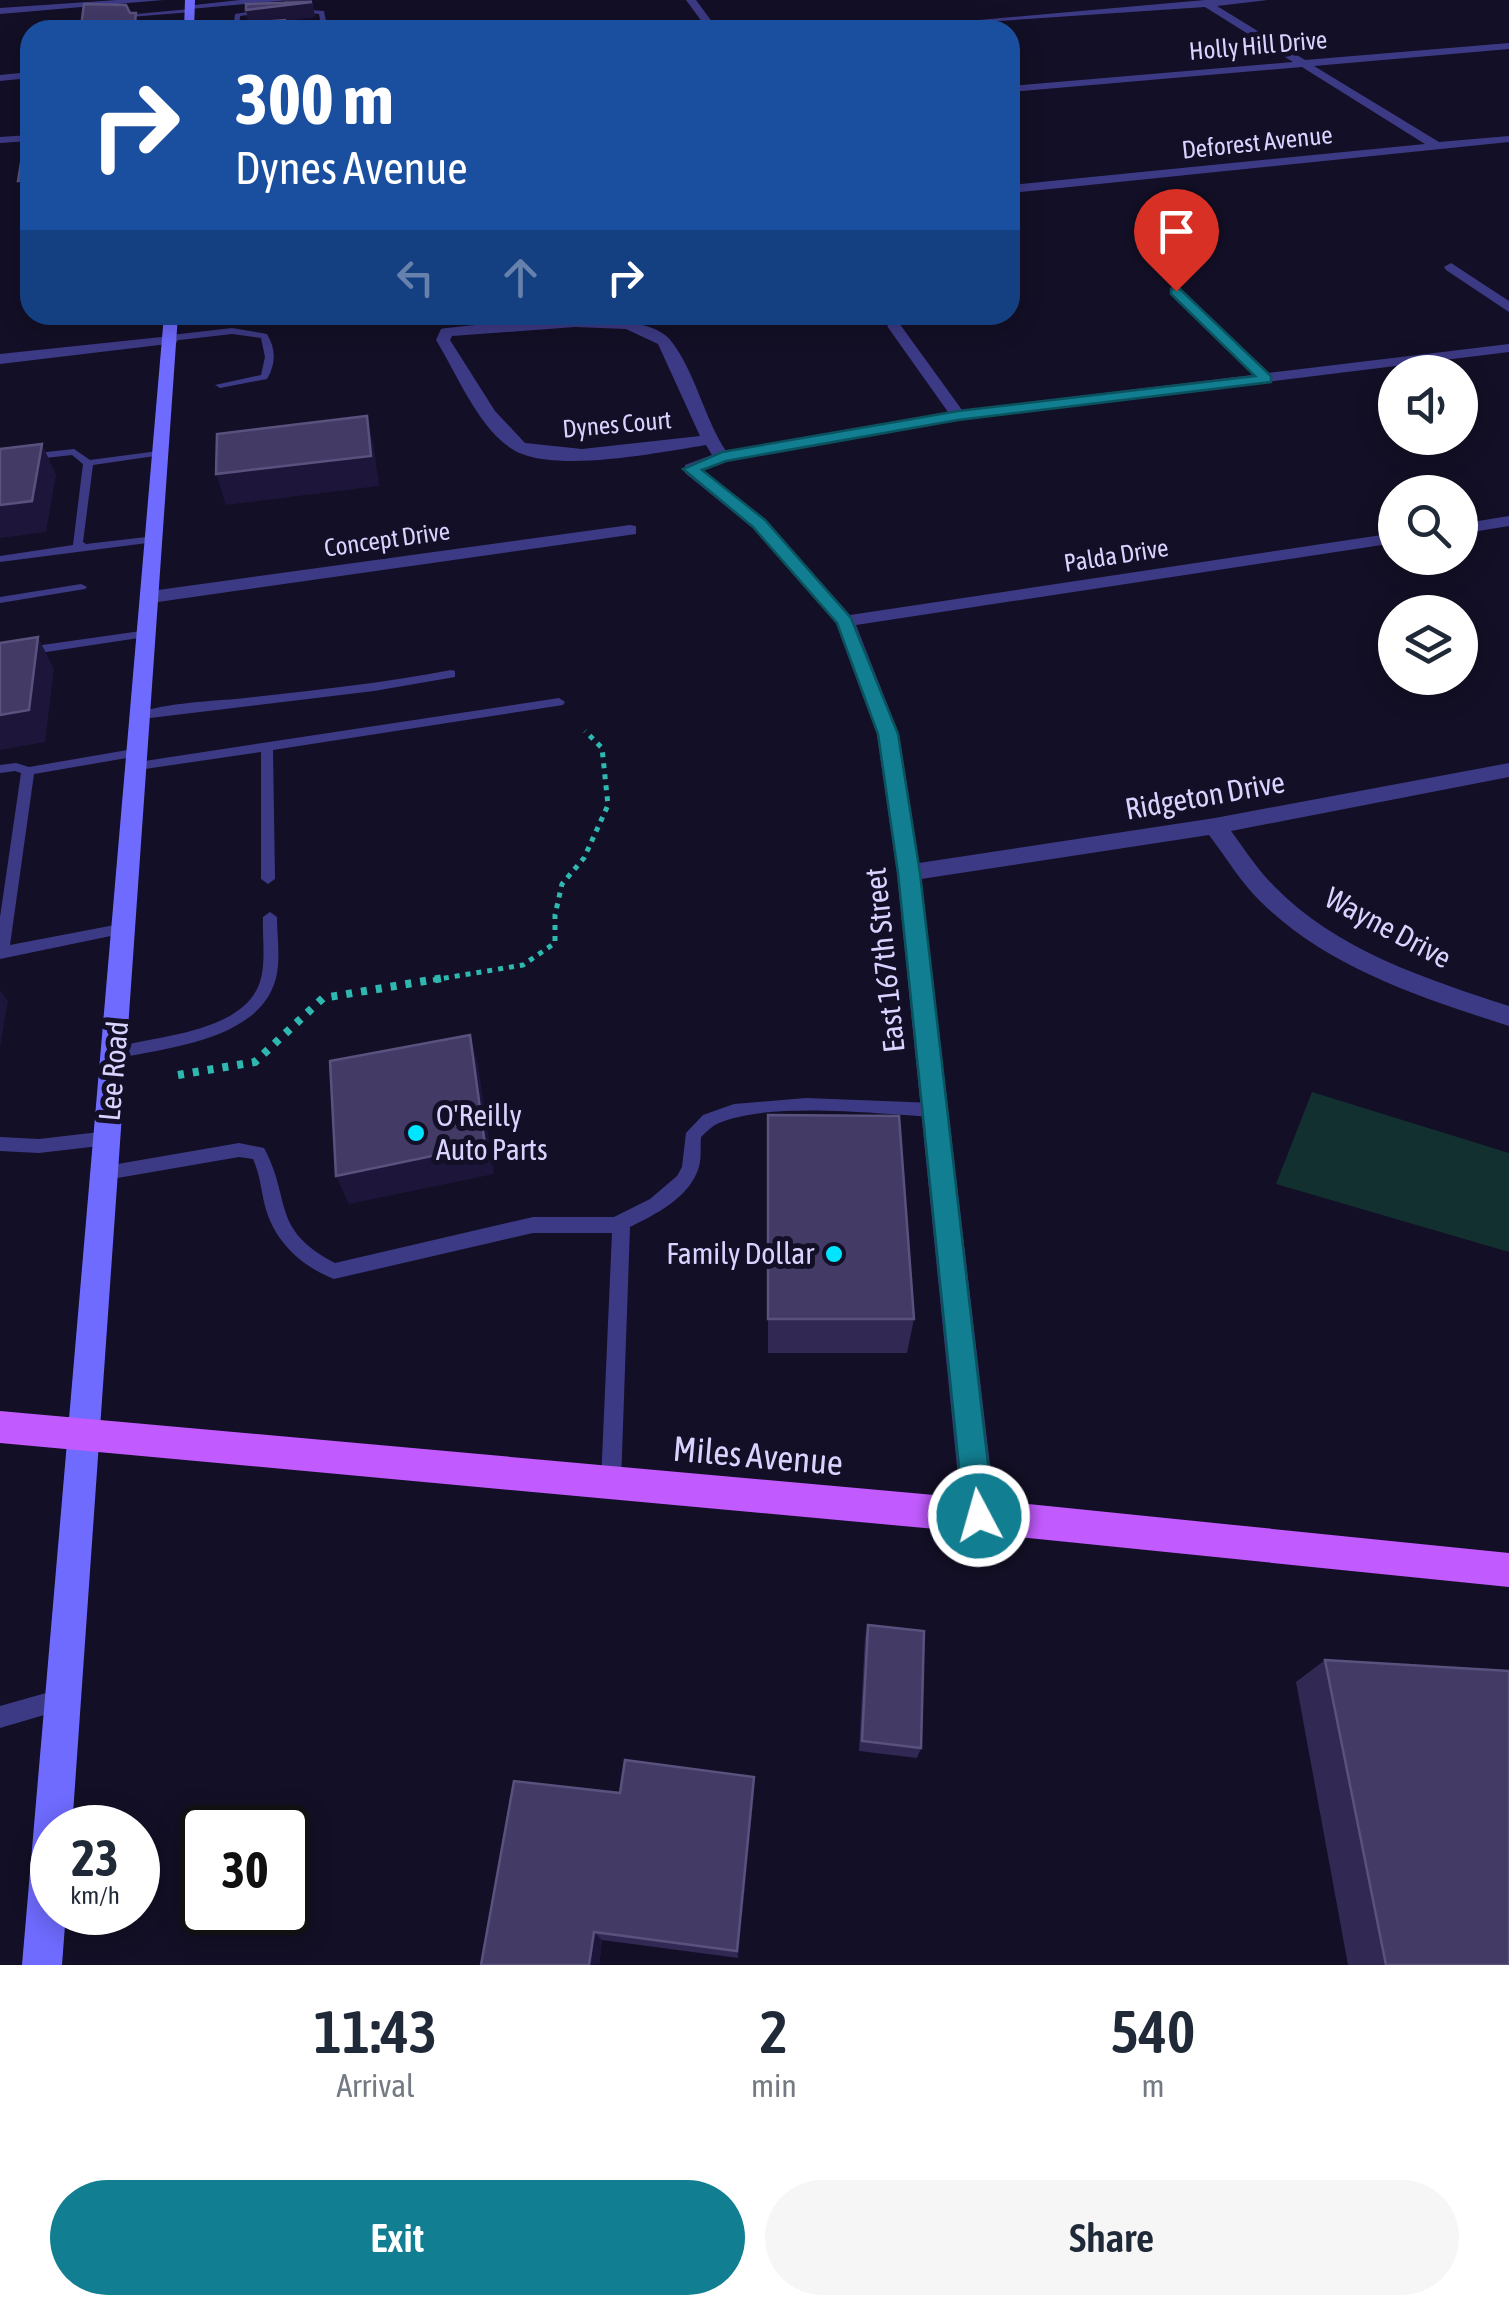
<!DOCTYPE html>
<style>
body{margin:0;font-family:"Asap Condensed",sans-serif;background:#f6f6f7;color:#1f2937;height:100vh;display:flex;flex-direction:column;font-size:38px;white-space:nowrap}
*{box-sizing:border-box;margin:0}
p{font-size:32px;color:#747a83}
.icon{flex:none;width:55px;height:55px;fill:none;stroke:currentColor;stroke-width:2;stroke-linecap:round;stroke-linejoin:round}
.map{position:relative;height:1965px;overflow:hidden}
.panel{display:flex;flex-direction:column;background:#fff;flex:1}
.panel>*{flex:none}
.top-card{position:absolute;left:20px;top:20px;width:1000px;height:305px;border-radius:30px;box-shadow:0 5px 25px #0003;background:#1a4fa0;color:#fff;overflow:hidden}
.buttons{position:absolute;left:1378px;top:355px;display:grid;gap:20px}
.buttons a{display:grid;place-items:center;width:100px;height:100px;border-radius:50%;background:#fff;box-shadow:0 5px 25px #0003;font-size:50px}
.speed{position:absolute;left:30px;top:1805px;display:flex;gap:20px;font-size:50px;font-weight:700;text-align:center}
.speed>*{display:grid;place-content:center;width:130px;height:130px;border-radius:50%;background:#fff;box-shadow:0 5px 25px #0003;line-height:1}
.speed small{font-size:25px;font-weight:400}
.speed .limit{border:5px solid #111;border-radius:15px;background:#fff;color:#111}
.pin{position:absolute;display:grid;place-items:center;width:85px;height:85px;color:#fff;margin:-102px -42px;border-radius:50% 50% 50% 0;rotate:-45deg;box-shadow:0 0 10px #0007}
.pin .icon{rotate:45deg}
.me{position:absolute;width:110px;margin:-55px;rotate:354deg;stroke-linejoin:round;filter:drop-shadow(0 0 8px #0008)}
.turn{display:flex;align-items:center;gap:35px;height:210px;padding:0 50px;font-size:45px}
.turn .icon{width:130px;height:130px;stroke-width:2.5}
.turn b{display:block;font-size:70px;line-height:85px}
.lanes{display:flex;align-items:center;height:95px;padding:0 50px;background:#0003;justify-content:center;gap:50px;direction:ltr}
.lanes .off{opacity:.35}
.eta{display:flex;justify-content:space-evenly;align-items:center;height:170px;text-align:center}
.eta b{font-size:60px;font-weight:600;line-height:70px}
.cta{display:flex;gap:20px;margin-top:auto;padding:20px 50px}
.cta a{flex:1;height:115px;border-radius:60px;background:#117e91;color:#fff;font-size:40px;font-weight:600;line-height:115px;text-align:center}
.cta a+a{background:#f6f6f7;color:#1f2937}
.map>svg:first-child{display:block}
.green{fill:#12302f}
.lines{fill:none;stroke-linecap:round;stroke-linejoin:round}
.path-far1{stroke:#2fb8b0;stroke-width:5;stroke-dasharray:5 6;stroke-linecap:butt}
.path{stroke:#2fb8b0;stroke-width:8;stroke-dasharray:6 9;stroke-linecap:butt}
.lane{fill:#3d3a85;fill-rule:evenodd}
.street{fill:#3d3a85;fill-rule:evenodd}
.secondary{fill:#6f6bff;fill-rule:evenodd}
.primary{fill:#c25bff;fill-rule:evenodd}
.wall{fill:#312854}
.shaded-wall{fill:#1d163a}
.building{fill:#433a66;stroke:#5a527e;stroke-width:2.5}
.route{fill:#117e91;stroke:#0b525e;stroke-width:2.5}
.poi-dot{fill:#00e5ff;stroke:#130f26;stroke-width:4}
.labels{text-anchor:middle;stroke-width:10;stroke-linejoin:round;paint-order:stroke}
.far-street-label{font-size:25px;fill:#d9d4ff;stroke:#130f26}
.street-label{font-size:30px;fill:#d9d4ff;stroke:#130f26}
.poi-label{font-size:30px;fill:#d9d4ff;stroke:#130f26;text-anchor:start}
.near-street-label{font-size:35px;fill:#d9d4ff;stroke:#130f26}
</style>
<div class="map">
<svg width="1509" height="1965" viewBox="0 0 1509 1965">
<rect width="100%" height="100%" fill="#130f26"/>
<path class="green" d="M1312,1092L1509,1153V1252L1276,1184Z"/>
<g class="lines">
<path class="path-far1" d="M433,980L523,965L555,943V915L562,884L584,858L608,805L602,748L585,731"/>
<path class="path" d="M178,1075L255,1062L323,998L449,977"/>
<g class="lane">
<path d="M190,9L192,12L118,18L115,16Z"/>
<path d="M267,9L269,12L240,16L239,30H233L235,14Z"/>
<path d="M297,9L324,11L326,21L263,30H245L320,20L319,14L295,12Z"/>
<path d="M137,23L189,22L192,24L135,26Z"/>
<path d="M232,328L267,334C276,349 276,364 267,379L220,388L215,385L261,375L265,357L261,338L232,334L171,341L167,338L171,335Z"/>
<path d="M74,449L90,460L166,450V454L162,455L93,465L83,542L86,544L155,536L160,539L155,542L0,562V556L73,545L83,464L72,455L0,463V457Z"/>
<path d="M81,584L87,587L85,589L0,603V597Z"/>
<path d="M148,630L154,634L152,636L0,659V651Z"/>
<path d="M451,670L455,671V677L374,691L142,719L136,715C153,704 211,701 235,699C307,691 379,684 451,670Z"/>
<path d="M559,698L565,702L563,705L273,750L275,879L268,884L261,879V752L138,770L132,766L138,762Z"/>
<path d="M139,748L145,752L144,755L34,774L10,945L125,923L132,928L130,932L0,959V917L21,773L15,771L0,773V765L16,763L29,767Z"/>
<path d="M270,912L277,917C277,939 282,966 273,987C251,1041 165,1048 115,1059L109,1057L107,1053L109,1049C152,1036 237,1034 258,987C267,967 262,939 263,917Z"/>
<path d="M806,1098L935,1103L941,1105L943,1110L941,1115L935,1117C878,1114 771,1101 719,1123C712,1126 707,1131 701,1137C700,1148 702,1159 698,1170C687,1199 656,1214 630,1227L621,1482L618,1489L611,1492L604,1489L601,1482L612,1233H533L334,1279C301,1266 274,1241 265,1206C261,1190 260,1174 253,1159L239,1157L106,1180L100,1178L98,1173L100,1168L106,1166L239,1143L264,1148C292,1200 270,1229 335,1263L533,1217H614L650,1199L677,1176L682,1167L686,1133L703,1115L734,1104Z"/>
<path d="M108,1131L114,1133L116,1138L114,1143L108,1145L39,1153L0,1151V1137L39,1139Z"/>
<path d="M60,1689L68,1692L71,1700L68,1708L0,1728V1706Z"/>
</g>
<g class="street">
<path d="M117,0H163L0,14V8Z"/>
<path d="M240,0H290L190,9L185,6Z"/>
<path d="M686,0H696L718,30H708Z"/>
<path d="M1205,0H1268L1217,6L1305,60L1509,43V49L1314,66L1439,142L1509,136V142L1010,193V185L1425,144L1302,67L1010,92V86L1293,62L1205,7L866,30Z"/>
<path d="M30,72V78L0,81V75Z"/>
<path d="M30,135V141L0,143V137Z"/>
<path d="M1451,263L1509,301V312L1446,270L1444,267Z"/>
<path d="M1175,287L1268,373L1509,344V352L958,420L726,461L703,470L765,520L850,615L1395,533V543L856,625L899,734L919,863L1215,818L1509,763V777L1231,831C1245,850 1258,870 1274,886C1336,950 1426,979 1509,1006V1026C1422,998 1328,968 1261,902C1241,883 1226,857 1209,835L921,879L996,1516L991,1528L979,1533L967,1528L962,1516L897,873L877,734L836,623L753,528L685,473V465L712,455L706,445C660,452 547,476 509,447C476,423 457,374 436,340L441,329L446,328C492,324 643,303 671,341C695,371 704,418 726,451L948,412L887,326L894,322L899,323L962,410L1253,375L1170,294V288ZM575,327L626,329L658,344L700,436L582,449L525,443L495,411L450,340L452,336Z"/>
<path d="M171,336L178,340L176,343L0,364V354Z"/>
<path d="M1509,516V526L1460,534V524Z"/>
<path d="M630,525L636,526V534L151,603L142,597L151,591Z"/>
</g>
<g class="secondary">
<path d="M185,0H195L194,30H184Z"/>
<path d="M164,315H178L72,1828H52V1912H66L62,1965H22Z"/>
</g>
<path class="primary" d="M0,1411L979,1499L1509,1553V1587L979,1533L0,1443Z"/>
</g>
<g class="wall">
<path d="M284,0H312L315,17L249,23L246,10L284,3Z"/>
<path d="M768,1115L914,1319L907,1353H768Z"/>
<path d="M868,1625L921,1748L917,1758L859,1751L865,1637Z"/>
<path d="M1325,1660L1509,1965H1348L1296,1682Z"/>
<path d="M514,1781L620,1793L754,1792L738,1958L602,1940L599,1965Z"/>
</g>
<g class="shaded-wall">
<path d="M312,2L315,17L286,21L287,30L250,26L246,10Z"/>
<path d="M136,13L141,30H134Z"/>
<path d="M96,25L97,30H82L81,27Z"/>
<path d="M30,179V203H27L18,181Z"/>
<path d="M367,416L374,447L379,486L226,505L216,474Z"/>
<path d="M42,444L56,475L46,532L0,538V505Z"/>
<path d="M38,637L54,669L45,742L0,750V715Z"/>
<path d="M0,990L8,1001L0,1048Z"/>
<path d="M470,1035L478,1065L494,1174L349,1204L336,1176Z"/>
<path d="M754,1777V1792L738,1958L737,1951Z"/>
<path d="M594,1932L602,1940L599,1965H589Z"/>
</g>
<g class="building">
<path d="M312,2L246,10V4Z"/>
<path d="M84,4L126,5L130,13H136L134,30H95L96,25L81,27Z"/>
<path d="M285,20L287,30H249L248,23Z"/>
<path d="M30,126V179L18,181L27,127Z"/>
<path d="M367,416L371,456L216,474L217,434Z"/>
<path d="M42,444L32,501L0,505V449Z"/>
<path d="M38,637L29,710L0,715V643Z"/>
<path d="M470,1035L485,1145L336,1176L330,1061Z"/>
<path d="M768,1115L899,1116L914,1319H768Z"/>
<path d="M868,1625L924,1631L921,1748L862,1741Z"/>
<path d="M1325,1660L1509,1671V1965H1386Z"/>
<path d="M625,1760L754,1777L737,1951L594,1932L589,1965H481L514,1781L620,1793Z"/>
</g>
<path class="route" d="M1171,289H1180L1271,376V382L958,420L726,461L702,470L765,520L851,618L898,734L920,873L994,1516L990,1527L979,1531L968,1527L964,1516L898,873L878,734L837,623L753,527L683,469L722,452L958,411L1255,376L1171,294Z"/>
<g class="poi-dot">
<circle cx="416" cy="1133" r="10"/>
<circle cx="834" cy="1254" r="10"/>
</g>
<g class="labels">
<g class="far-street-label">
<text transform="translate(1258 45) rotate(-5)" y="9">Holly Hill Drive</text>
<text transform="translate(1257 142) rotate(-6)" y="9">Deforest Avenue</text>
<text transform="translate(617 424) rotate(-5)" y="9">Dynes Court</text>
<text transform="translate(387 539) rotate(-8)" y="9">Concept Drive</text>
<text transform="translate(1116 555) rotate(-9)" y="9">Palda Drive</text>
</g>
<g class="street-label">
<text transform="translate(1205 796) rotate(-10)" y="10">Ridgeton Drive</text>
<text transform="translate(1388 928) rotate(28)" y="10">Wayne Drive</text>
<text transform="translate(885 960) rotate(-96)" y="10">East 167th Street</text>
<text transform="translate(114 1071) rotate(-85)" y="10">Lee Road</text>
</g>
<g class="poi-label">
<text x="436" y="1126">O'Reilly<tspan x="436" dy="34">Auto Parts</tspan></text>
<text x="814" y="1264" text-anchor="end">Family Dollar</text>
</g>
<g class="near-street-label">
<text transform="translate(758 1456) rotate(5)" y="12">Miles Avenue</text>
</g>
</g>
</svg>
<div class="buttons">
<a><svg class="icon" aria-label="sound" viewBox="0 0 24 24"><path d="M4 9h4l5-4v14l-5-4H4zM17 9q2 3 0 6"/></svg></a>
<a><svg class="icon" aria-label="search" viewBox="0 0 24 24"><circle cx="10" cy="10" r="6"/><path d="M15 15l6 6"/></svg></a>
<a><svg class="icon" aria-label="layers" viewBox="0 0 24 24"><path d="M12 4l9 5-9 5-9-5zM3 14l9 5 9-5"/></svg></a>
</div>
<div class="speed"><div>23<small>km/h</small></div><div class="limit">30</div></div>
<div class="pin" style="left:1176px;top:291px;background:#d93025"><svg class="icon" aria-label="arrive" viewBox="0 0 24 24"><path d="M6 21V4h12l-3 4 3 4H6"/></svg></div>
<svg class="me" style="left:979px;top:1516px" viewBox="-20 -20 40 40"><circle r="17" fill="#117e91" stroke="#fff" stroke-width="3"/><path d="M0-11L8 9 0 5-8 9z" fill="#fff"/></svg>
<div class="top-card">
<div class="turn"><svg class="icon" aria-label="right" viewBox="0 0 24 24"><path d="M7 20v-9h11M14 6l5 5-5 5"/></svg><div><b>300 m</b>Dynes Avenue</div></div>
<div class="lanes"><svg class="icon off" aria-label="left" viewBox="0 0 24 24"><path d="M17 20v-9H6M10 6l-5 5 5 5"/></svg><svg class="icon off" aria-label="ahead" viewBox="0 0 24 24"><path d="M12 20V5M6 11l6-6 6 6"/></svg><svg class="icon" aria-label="right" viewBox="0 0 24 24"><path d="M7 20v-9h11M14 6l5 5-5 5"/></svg></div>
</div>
</div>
<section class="panel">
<div class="eta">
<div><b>11:43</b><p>Arrival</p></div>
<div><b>2</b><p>min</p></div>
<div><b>540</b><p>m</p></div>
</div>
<div class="cta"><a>Exit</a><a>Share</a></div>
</section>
